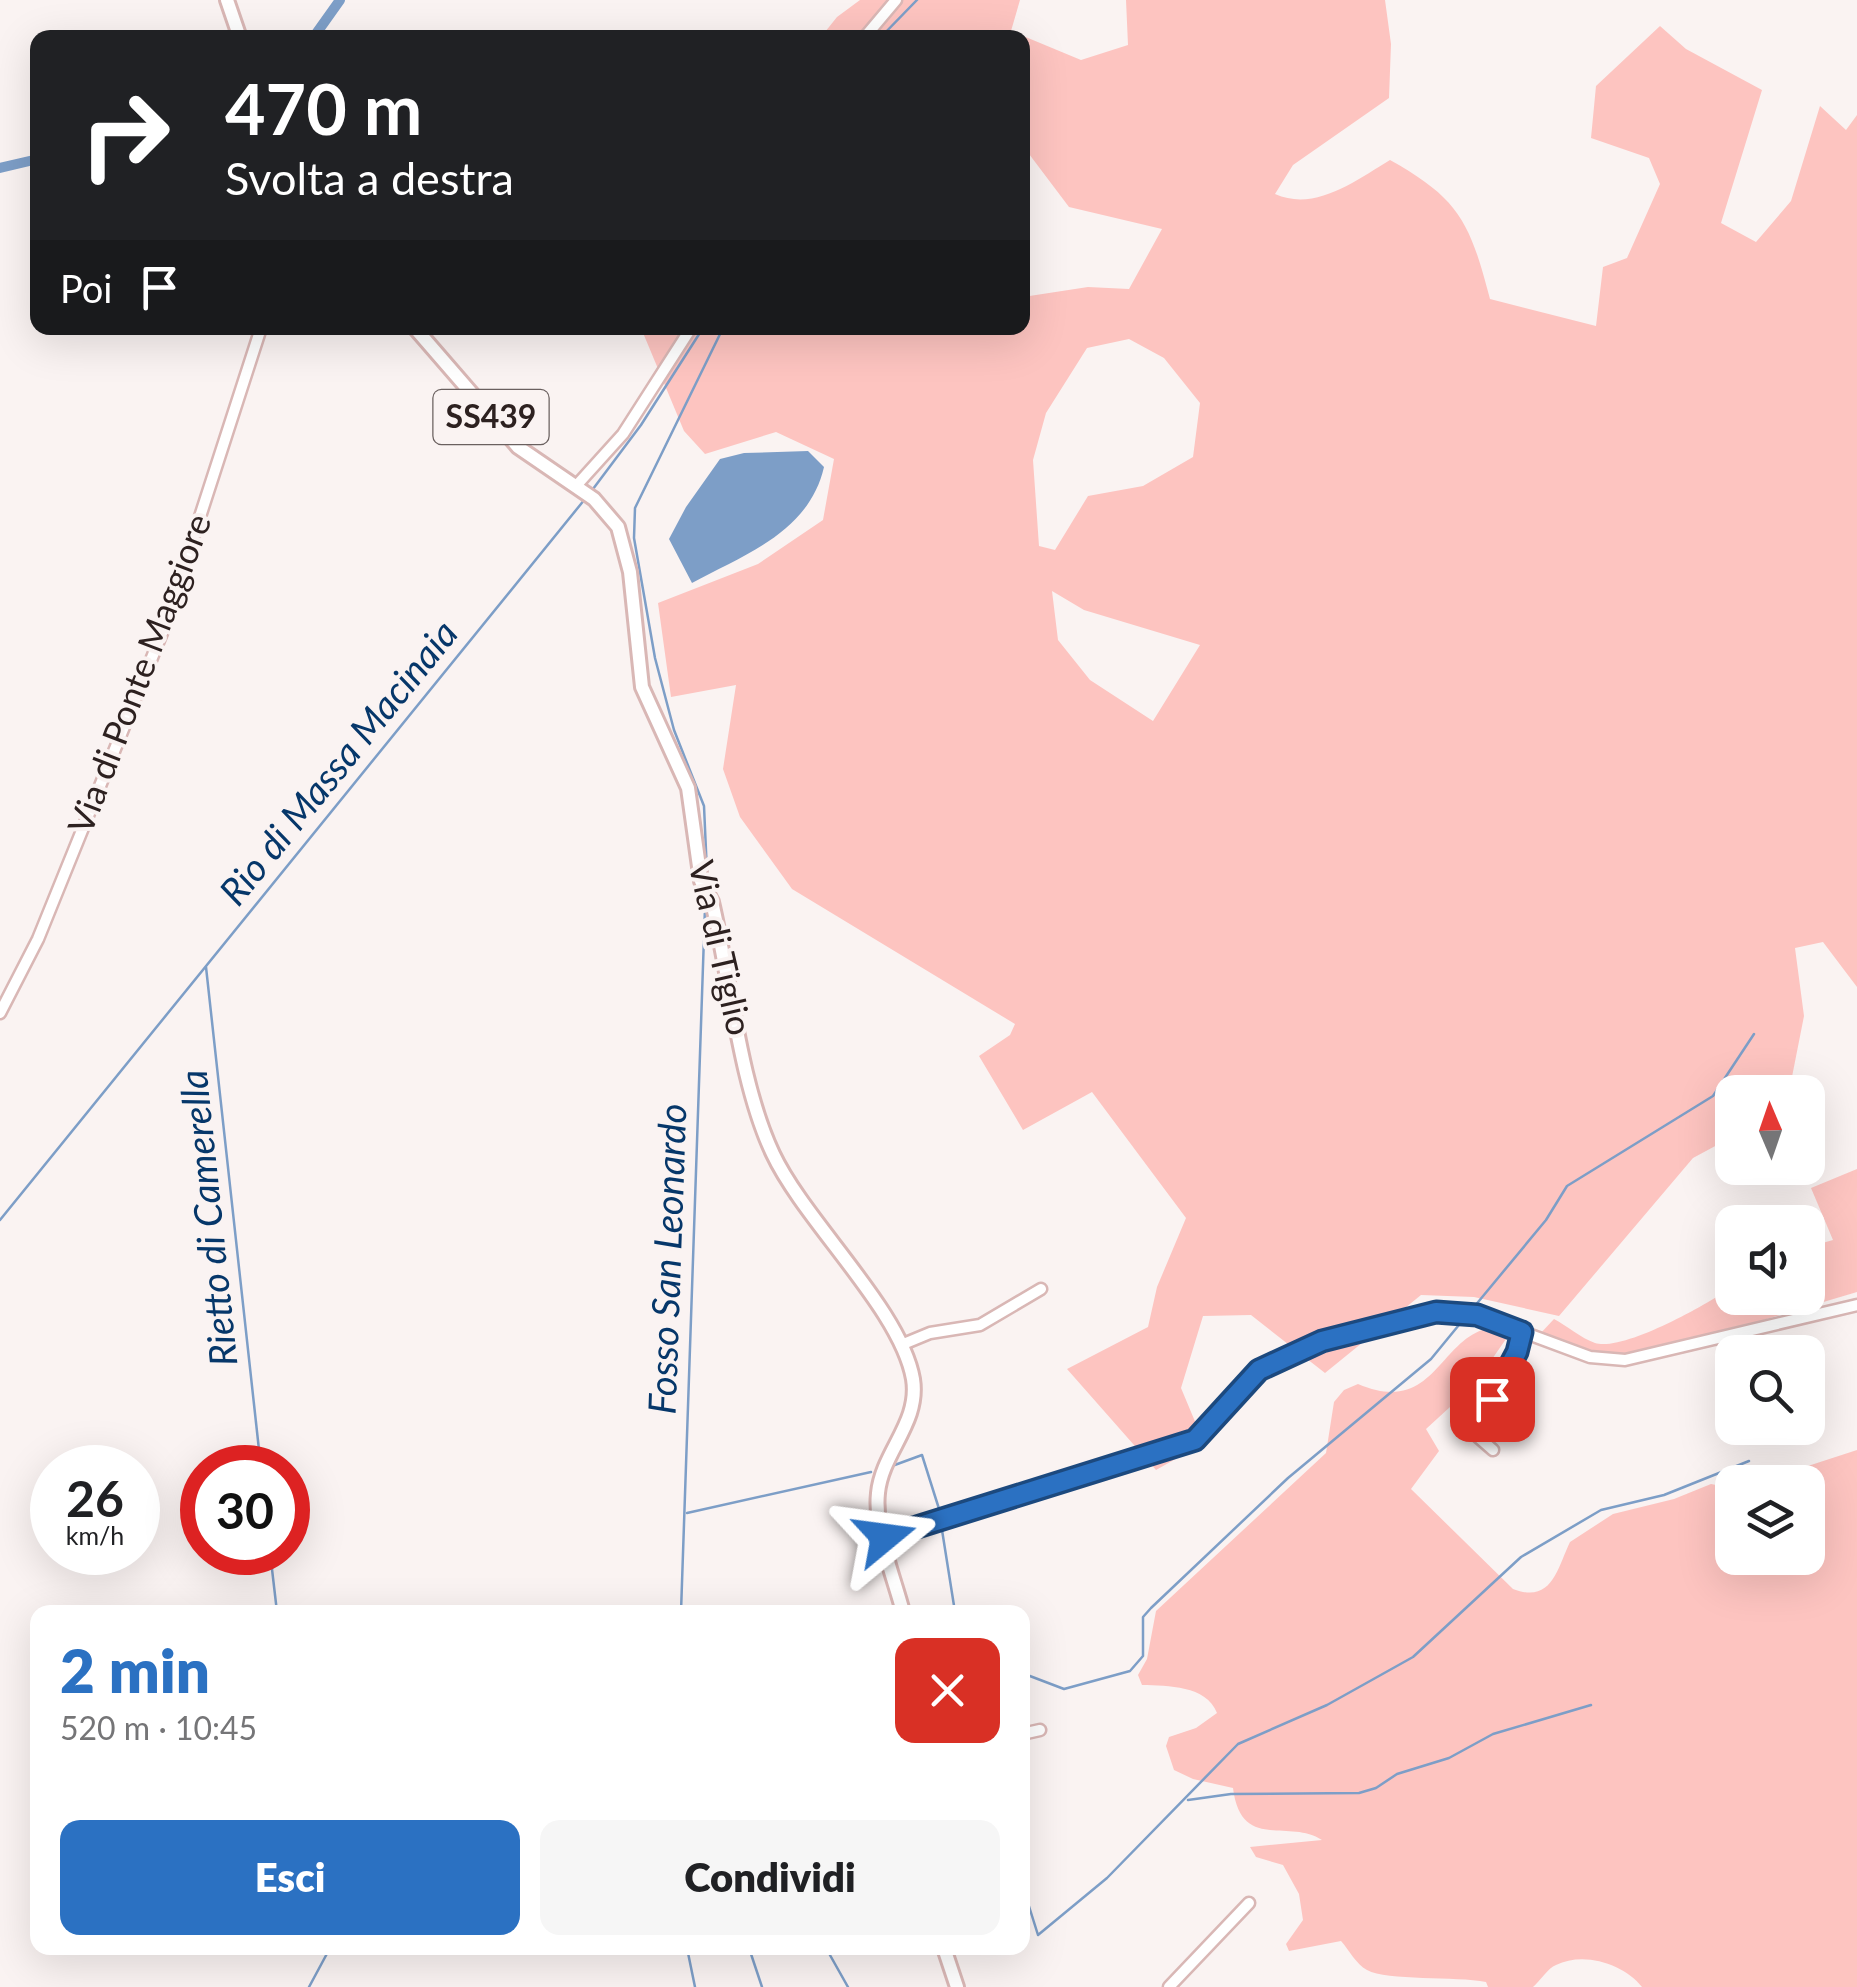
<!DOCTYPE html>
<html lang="it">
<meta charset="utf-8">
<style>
body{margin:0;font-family:Lato,sans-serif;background:#f6f6f6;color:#202124;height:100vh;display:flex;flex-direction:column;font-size:38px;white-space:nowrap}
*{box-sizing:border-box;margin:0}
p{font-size:32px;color:#757577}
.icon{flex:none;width:55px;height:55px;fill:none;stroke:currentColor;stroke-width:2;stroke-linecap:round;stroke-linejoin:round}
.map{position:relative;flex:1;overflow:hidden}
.drawer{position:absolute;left:30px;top:1605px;width:1000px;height:350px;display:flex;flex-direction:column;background:#fff;border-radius:20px;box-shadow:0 10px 40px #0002}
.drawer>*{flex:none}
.guide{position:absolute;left:30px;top:30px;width:1000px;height:305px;border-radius:20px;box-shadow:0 10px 40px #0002;background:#202124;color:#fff;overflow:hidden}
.needle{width:65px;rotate:358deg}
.buttons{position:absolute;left:1715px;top:1075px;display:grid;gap:20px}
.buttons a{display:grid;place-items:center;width:110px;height:110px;border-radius:20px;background:#fff;box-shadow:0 10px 40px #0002;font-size:50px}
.speed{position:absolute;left:30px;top:1445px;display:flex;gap:20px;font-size:50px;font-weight:700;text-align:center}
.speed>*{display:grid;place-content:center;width:130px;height:130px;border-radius:50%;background:#fff;box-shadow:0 10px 40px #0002;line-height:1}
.speed small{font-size:25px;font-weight:400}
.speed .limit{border:15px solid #d22;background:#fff;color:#111}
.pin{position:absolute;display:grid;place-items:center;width:85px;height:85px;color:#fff;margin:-42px;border-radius:20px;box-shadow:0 5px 15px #0006}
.me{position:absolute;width:110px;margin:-55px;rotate:74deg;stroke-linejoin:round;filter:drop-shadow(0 0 8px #0008)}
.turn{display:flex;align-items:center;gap:35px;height:210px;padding:0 30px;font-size:45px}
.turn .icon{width:130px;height:130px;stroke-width:2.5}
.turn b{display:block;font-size:70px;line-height:85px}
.then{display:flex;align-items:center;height:95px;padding:0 30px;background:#0003;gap:20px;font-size:38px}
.round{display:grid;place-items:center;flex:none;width:105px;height:105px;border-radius:20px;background:#f6f6f6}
.overview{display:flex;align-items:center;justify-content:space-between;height:170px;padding:0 30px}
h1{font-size:60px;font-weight:800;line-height:75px;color:#2b71c2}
.primary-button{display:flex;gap:20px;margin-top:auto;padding:20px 30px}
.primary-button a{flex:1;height:115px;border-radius:20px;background:#2b71c2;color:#fff;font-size:40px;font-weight:800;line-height:115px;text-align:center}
.primary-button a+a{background:#f6f6f6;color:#202124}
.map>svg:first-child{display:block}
.green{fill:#fdc4c0;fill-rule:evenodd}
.water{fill:#7d9ec7}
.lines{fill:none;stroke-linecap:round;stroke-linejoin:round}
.stream{stroke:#7d9ec7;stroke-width:2.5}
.canal{stroke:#7d9ec7;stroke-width:10}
.minor-casing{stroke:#d9b7b5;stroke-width:15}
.major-casing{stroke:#d9b7b5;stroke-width:18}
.minor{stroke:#fff;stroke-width:10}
.major{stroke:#fff;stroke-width:12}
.route-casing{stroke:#1c497e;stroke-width:25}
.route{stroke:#2b71c2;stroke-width:18}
.labels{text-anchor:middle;stroke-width:8;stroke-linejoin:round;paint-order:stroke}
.shield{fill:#faf3f2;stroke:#6a605f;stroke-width:2.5}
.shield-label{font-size:32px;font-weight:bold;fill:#2d2120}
.street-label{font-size:35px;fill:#2d2120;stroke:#faf3f2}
.water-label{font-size:38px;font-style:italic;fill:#06376a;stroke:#faf3f2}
</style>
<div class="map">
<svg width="1857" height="1987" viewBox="0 0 1857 1987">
<rect width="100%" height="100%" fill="#faf3f2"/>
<g class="green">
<path d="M860,0H1020L1011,31L1081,60L1128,45L1126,0H1385L1391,44L1389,98L1293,165L1275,194C1315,212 1355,181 1390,160C1460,199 1470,223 1490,299L1596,326L1603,267L1627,258L1660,184L1649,158L1591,138L1596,86L1660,26L1686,49L1762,90L1721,223L1756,242L1791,201L1820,106L1846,130L1857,115V987L1823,942L1795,948L1804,1016L1789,1092H1732V1137L1693,1158L1559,1316L1474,1297L1421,1295L1325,1373L1251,1315L1203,1316L1181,1388L1204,1443L1156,1470L1067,1369L1148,1327L1157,1287L1186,1218L1092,1092L1023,1130L979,1056L1010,1035L1015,1024L792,889L740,817L723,769L736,685L671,697L658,603L758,564L823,520L834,459L776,432L705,454L684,431L641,328H1022L1023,297L1088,287L1129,289L1162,229L1069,207L1023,146L1022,38L821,37L837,17ZM1129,339L1164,358L1200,403L1193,457L1143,486L1088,496L1055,550L1039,546L1033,460L1046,413L1087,348ZM1052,591L1084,610L1200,645L1153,721L1090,680L1058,640Z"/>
<path d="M1857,1169V1292L1636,1358L1602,1357L1539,1335L1554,1319C1567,1326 1581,1338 1595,1343C1623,1352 1708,1304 1732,1287V1298H1808V1247L1833,1240L1811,1188Z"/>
<path d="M1490,1328L1506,1339L1474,1385L1426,1429L1439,1451L1411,1489L1513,1589C1552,1604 1557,1569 1570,1542L1613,1514L1674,1499L1711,1484L1732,1488V1558H1808V1482H1759L1857,1450V1987H1642C1624,1964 1584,1951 1556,1965C1548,1968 1540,1981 1533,1987H1488L1486,1982C1456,1976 1387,1981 1367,1970C1356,1964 1349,1950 1341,1941L1289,1951L1286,1944L1303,1920L1299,1894L1283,1865L1256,1857L1250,1847L1322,1840C1288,1818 1241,1852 1233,1788L1193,1779L1174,1770L1166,1746L1169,1737L1196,1728L1217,1713C1206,1685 1168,1686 1142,1685L1138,1675L1147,1659L1156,1611L1326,1453L1334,1402L1344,1390L1358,1384C1435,1417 1439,1337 1490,1328Z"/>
</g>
<path class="water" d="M808,451L824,467C809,532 746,554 692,583L669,539L686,507L720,459L744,453Z"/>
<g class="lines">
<g class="stream">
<path d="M880,38L917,0"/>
<path d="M593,489L641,425L703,328"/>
<path d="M707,873L704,806L674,730L655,658L634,538L635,508L723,328"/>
<path d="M206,967L261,1468"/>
<path d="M0,1220L585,499"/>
<path d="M1474,1307L1546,1220L1567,1186L1713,1096L1754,1034"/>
<path d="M892,1466L922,1455L940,1512"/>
<path d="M687,1513L871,1472"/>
<path d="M942,1530L955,1612"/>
<path d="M270,1552L277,1612"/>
<path d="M681,1609L693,1612"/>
<path d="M681,1612L705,907"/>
<path d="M1022,1673L1064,1689L1130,1671L1143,1656V1617L1151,1608L1288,1478L1431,1359L1463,1320"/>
<path d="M1188,1800L1231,1794L1359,1793L1376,1788L1397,1774L1449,1758L1493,1734L1591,1705"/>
<path d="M1022,1884L1038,1935L1107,1878L1238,1744L1327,1705L1413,1657L1521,1557L1601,1510L1664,1495L1749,1461"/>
<path d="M687,1948L695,1987"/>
<path d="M749,1948L762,1987"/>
<path d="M826,1948L848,1987"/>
<path d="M309,1987L330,1948"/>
</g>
<g class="canal">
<path d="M313,38L340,0"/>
<path d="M0,168L38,159"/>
</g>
<defs>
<g id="minor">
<path d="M864,38L896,0"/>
<path d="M576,486L623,434L691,328"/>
<path d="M0,1013L38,939L164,628L261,328"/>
<path d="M901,1345L930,1333L980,1325L1041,1289"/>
<path d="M1493,1450L1477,1436L1476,1427L1489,1411L1522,1332"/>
<path d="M885,1537L1195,1439L1259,1370L1295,1350L1428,1314L1477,1315L1590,1357L1625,1360L1857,1305"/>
<path d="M1022,1734L1040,1730"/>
<path d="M1169,1987L1249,1903"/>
</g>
<g id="major">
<path d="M227,0L240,38"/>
<path d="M415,328L518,447L594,499L618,527L630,572L642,687L688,788L701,881L712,902C730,978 740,1085 773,1154C805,1222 901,1310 913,1379C920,1423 882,1452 878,1493C874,1530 894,1577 903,1612"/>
<path d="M944,1948L957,1987"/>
</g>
</defs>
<use href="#minor" class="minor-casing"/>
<use href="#major" class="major-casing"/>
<use href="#minor" class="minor"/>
<use href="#major" class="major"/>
</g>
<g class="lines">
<defs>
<path id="route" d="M885,1537L1195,1440L1259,1370L1322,1341L1436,1312L1477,1315L1522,1332L1517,1352L1492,1399"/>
</defs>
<use href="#route" class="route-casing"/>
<use href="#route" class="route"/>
</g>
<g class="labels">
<rect class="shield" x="433.5" y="390" width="115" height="54" rx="8"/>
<g class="shield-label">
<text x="491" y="428">SS439</text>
</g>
<g class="street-label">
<text transform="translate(140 674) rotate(-69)" y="12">Via di Ponte Maggiore</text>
<text transform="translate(720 948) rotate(77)" y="12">Via di Tiglio</text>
</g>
<g class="water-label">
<text transform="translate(339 763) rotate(-51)" y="13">Rio di Massa Macinaia</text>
<text transform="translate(209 1218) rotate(-96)" y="13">Rietto di Camerella</text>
<text transform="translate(668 1259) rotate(-88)" y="13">Fosso San Leonardo</text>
</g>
</g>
</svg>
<div class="buttons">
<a><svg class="needle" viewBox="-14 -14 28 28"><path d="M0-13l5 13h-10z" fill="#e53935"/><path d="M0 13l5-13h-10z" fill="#757577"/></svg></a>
<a><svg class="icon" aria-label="sound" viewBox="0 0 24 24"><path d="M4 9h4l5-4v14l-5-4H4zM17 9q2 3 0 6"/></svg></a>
<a><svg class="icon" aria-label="search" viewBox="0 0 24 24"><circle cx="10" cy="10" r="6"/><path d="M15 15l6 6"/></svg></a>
<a><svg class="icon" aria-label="layers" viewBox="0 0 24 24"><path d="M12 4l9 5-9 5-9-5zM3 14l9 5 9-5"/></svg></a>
</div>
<div class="speed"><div>26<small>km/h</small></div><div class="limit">30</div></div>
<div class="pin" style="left:1492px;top:1399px;background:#d93025"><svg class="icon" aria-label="arrive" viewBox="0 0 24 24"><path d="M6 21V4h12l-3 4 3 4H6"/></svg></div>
<svg class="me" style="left:885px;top:1537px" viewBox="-20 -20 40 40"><path d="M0-17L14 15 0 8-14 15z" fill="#2b71c2" stroke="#fff" stroke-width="4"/></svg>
<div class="guide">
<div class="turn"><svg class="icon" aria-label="right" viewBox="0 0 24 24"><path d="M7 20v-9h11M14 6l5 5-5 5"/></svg><div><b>470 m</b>Svolta a destra</div></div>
<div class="then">Poi<svg class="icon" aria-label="arrive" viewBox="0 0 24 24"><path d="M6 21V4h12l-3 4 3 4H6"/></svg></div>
</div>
<section class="drawer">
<div class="overview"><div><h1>2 min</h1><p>520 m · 10:45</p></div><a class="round" style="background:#d93025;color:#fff"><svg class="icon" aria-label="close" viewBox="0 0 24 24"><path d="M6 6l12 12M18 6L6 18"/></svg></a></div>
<div class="primary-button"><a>Esci</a><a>Condividi</a></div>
</section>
</div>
